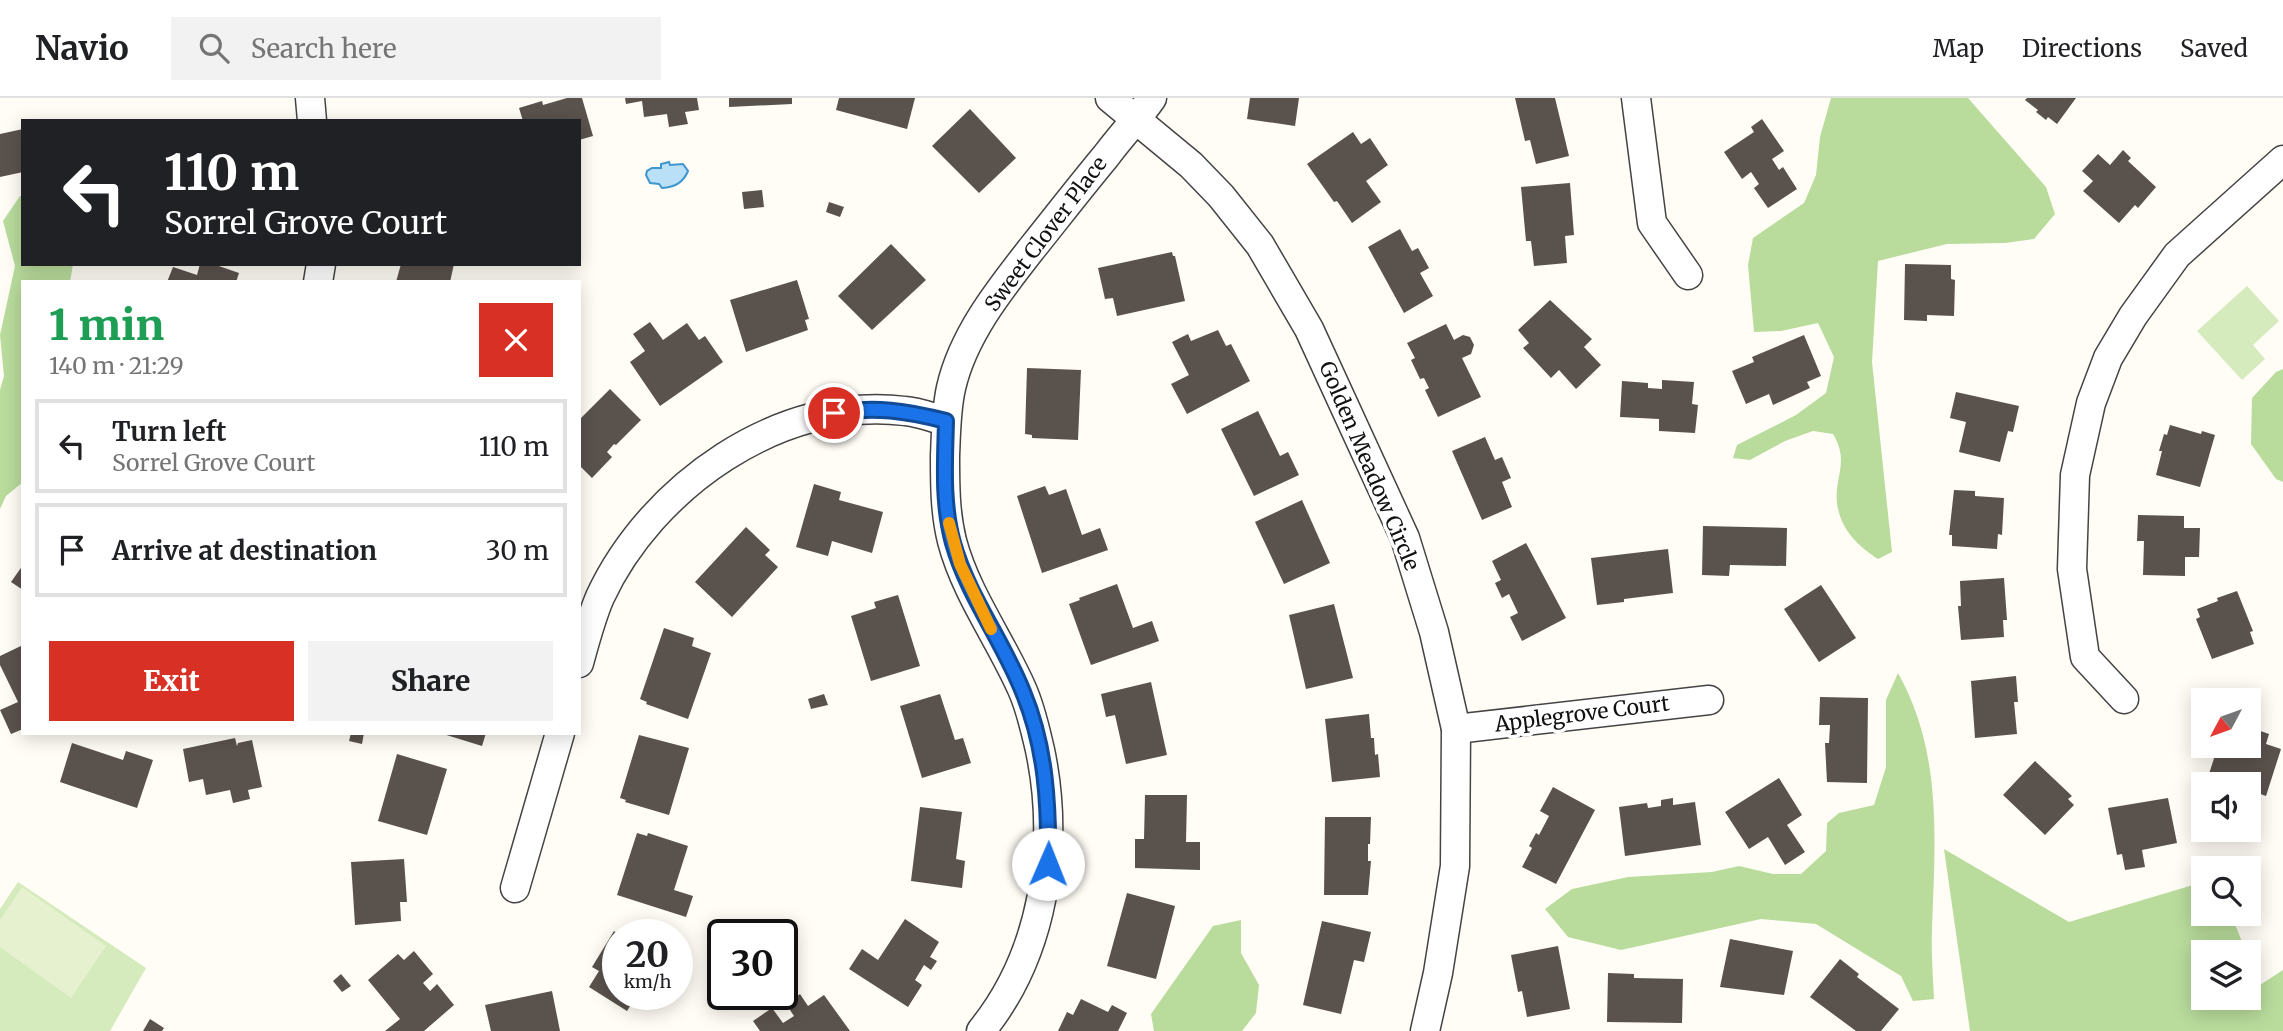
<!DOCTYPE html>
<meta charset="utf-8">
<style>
body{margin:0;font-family:Merriweather,serif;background:#f2f2f2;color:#202124;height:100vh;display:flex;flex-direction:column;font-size:26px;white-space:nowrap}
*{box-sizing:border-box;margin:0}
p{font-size:23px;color:#757577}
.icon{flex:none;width:38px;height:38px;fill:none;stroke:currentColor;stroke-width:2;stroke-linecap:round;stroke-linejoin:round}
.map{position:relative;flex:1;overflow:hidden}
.drawer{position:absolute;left:21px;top:182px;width:560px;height:455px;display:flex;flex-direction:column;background:#fff;border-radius:0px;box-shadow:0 4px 18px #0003}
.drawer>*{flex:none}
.hud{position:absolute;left:21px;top:21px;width:560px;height:147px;border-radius:0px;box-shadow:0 4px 18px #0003;background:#202124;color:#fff;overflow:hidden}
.needle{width:46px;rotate:229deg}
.fabs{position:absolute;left:2191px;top:590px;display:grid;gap:14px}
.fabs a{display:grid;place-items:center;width:70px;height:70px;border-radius:0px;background:#fff;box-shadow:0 4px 18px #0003;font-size:35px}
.speed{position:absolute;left:602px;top:821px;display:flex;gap:14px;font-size:35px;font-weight:700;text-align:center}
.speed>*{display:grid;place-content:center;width:91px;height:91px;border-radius:50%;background:#fff;box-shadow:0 4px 18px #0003;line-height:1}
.speed small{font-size:18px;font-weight:400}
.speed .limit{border:4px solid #111;border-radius:10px;background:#fff;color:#111}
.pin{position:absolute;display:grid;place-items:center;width:60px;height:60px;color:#fff;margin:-30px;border:4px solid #fff;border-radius:50%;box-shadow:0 2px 7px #0007}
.me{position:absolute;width:77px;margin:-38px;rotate:1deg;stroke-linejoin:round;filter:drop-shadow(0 0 5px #0008)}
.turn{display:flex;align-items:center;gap:24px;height:147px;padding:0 28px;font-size:32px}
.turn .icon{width:91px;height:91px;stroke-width:2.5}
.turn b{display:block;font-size:49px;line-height:60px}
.round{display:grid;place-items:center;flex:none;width:74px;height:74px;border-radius:0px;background:#f2f2f2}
.headline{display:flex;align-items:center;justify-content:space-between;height:119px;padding:0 28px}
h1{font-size:42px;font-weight:800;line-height:52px;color:#1e9e55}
.button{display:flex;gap:14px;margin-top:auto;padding:14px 28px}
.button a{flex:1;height:80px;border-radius:0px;background:#d93025;color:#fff;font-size:28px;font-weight:800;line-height:80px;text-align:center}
.button a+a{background:#f2f2f2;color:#202124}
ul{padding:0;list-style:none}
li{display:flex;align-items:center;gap:21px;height:94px;margin:0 14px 10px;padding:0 14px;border:4px solid #e0e0e0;border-radius:0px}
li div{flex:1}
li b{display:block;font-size:26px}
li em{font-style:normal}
header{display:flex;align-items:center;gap:42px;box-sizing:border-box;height:98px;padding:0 35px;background:#fff;border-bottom:2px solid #e0e0e0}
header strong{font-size:33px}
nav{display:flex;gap:38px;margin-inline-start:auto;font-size:24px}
.search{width:490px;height:63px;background:#f2f2f2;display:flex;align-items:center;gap:18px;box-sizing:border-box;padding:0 24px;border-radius:0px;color:#757577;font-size:26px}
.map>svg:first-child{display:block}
.green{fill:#d5ebbd}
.forest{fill:#b9dc9c}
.pitch{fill:#e6f2cf}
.water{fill:#b9e0f7;stroke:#3f96cf;stroke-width:2}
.building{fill:#5a524d}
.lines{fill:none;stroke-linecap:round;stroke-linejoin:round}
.minor-casing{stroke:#444;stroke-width:31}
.minor{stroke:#fff;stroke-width:28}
.route-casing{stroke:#114b97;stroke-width:18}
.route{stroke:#1a73e8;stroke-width:12}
.slow{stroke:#f59e0b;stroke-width:12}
.labels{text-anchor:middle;stroke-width:7;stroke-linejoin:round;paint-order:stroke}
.street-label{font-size:21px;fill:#111;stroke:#fff}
</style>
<header>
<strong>Navio</strong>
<div class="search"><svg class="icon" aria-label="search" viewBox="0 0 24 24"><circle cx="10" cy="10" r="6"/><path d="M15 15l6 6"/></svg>Search here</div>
<nav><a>Map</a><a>Directions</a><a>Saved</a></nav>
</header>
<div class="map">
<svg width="2283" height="933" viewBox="0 0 2283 933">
<rect width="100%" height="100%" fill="#fffdf5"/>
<g class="green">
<path d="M2247,188L2279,223L2253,247L2265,261L2242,282L2197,233Z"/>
<path d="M18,784L146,870L110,933H0V811Z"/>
</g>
<g class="forest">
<path d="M1831,0H1968L2046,89L2055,116L2034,141L2005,145L1947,146L1878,163L1872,264L1892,454L1878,461C1858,448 1840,431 1837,405C1834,379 1850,364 1833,336L1813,333L1785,343L1750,362L1733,360L1737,347L1796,317L1826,295L1834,259L1818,225L1781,233L1754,234L1748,167L1753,140L1804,105L1816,77L1820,39Z"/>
<path d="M20,98H23V166H73L70,184H23V384L6,398L0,411V292L4,278L0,237L15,168L3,123Z"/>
<path d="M2283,271V384L2276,381L2251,346L2252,300L2276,274Z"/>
<path d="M1898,575C1943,655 1935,743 1932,831C1931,854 1933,878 1934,901L1913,903L1901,878L1816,826L1761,821L1621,852L1568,839L1545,811L1572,791L1628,779L1712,774L1739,768L1773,776H1801L1826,753L1827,725L1839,715L1874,707L1886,669V602Z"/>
<path d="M1944,751L2069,824L2203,784V816H2231L2246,854H2203V900H2249V860L2260,887L2283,872V933H1970Z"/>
<path d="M1241,822V855L1259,887L1256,915L1242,933H1154L1151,916L1213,828Z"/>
</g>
<path class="pitch" d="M22,789L106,848L71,900L0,849V822Z"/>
<path class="water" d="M669,64L670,67L683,66L688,73C683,85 675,89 662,90L659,86L650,85L646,77L647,73L652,70H661V66Z"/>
<g class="building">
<path d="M567,0H582L593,38L579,42V23H523L519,10L542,3L543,7Z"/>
<path d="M625,0H697L699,12L685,14L688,26L669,29L667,16L644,19L642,3L626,6Z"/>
<path d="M729,0H792V6L729,9Z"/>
<path d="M839,0H915L907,31L836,12Z"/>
<path d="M1250,0H1299L1295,28L1247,21Z"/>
<path d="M1515,0H1555L1569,58L1536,66L1530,42L1525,43Z"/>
<path d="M2027,0H2076L2057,26L2048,19L2046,22L2036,14L2038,12L2025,2Z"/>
<path d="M970,11L1016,60L979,95L932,48Z"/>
<path d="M1762,21L1784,53L1772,61L1779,72L1783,69L1797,91L1768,110L1754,90L1759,86L1751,74L1742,81L1724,54L1754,34L1751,29Z"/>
<path d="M23,31V74L0,79V36Z"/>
<path d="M1353,34L1361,46L1370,40L1388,67L1366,83L1381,104L1352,125L1337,103L1334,104L1307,66Z"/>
<path d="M2123,52L2131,60L2128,63L2156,89L2138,110L2135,107L2119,125L2083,93L2093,83L2082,73L2098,56L2110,67Z"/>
<path d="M1570,85L1574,137L1565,138L1567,165L1534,168L1531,143H1526L1521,89Z"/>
<path d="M762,92L764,109L744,111L742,94Z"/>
<path d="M829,104L844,109L840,119L826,114Z"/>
<path d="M1400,131L1412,153L1418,150L1429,170L1420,175L1433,198L1404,215L1368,149Z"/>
<path d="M891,146L926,182L872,232L838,198Z"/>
<path d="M1172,154L1173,158H1175L1185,203L1117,218L1113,200L1105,201L1098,170Z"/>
<path d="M200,166H213L239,175L236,184H167L173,169L197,177Z"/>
<path d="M401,166H454L450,184H396Z"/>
<path d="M1905,166L1951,167V181L1955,182L1954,218L1927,217V223L1904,222Z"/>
<path d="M797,182L809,221L805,222L808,232L746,254L730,202Z"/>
<path d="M1550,202L1592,241L1584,249L1601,267L1576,291L1559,272L1551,280L1523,250L1529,245L1518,232Z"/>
<path d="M650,224L663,242L687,225L699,242L705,238L723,264L660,308L630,264L645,253L633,236Z"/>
<path d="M1446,226L1454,242L1463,237L1470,239L1474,247L1471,256L1462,260L1481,299L1438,319L1425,292L1429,290L1424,280L1420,281L1411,262L1415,260L1407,245Z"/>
<path d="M1218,232L1226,248L1231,246L1250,283L1187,316L1171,286L1189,277L1172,244L1188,236L1191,243Z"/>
<path d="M1804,237L1821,278L1807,284L1810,290L1773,307L1769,296L1746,306L1732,273L1754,264L1752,259Z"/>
<path d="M1027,270L1081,272L1078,342L1032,340V337L1025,336Z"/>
<path d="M1662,282L1694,284L1692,306L1698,307L1695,335L1659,333V321L1620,319L1622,283L1648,285V290L1662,291Z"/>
<path d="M610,291L641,322L616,347L614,346L607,354L612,359L592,380L579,367V322Z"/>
<path d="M1956,294L2019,308L2013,334L2008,333L2000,364L1959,354L1966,324L1950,320Z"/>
<path d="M1258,313L1280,358L1288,354L1299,377L1254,398L1221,331Z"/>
<path d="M2170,327L2201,336L2202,333L2215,337L2200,389L2156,377L2162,353H2159L2164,336L2167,337Z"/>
<path d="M1485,339L1495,362L1502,359L1511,380L1502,384L1512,409L1482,422L1452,353Z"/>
<path d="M814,386L841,394L839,402L883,414L872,455L832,443L828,458L796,449Z"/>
<path d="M1045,388L1049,397L1066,391L1082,437L1100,430L1108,452L1042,475L1017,398Z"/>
<path d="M1954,392L1975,393V398L2004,400L2002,437L1998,436L1997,451L1952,448V437H1949Z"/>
<path d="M1302,402L1330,465L1284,486L1255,424Z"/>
<path d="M2138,417L2184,418V430H2200L2199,459H2185V478L2143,477L2144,443H2137Z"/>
<path d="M1703,428L1787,430L1786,468L1730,467L1729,478L1702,477Z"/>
<path d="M746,429L770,452L765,457L778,469L732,519L695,484Z"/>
<path d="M1526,445L1566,520L1522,543L1510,519L1518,515L1509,496L1502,500L1495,485L1501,482L1492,463Z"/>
<path d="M1668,451L1673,495L1624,501V504L1597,507L1591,460Z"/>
<path d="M23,467V492L11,484Z"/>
<path d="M2004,480L2007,522H2003L2004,539L1961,542L1958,508H1961L1960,483Z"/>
<path d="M1117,486L1133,530L1152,523L1159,543L1091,567L1069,506L1080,502L1079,500Z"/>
<path d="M1821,487L1856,540L1819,564L1784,511Z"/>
<path d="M2237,493L2253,533L2250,534L2254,546L2212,561L2196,521L2200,519L2197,511L2218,503L2217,500Z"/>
<path d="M898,497L920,568L871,583L851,518L876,510L874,504Z"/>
<path d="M1334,506L1353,580L1306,591L1289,517Z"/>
<path d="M664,530L694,540L692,548L711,555L688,621L646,606L647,604L640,601Z"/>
<path d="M23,547V631L11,636L0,612L18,604L0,567V558Z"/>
<path d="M2016,578L2018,604H2014L2017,636L1975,640L1971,583Z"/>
<path d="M1151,584L1167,657L1126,666L1115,617L1106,619L1101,596Z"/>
<path d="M824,596L828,607L811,611L808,601Z"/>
<path d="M940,596L955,642L963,640L971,665L922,680L900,608Z"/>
<path d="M1820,599L1868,600L1867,685L1827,684L1825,645H1829L1830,627H1819Z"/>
<path d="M1369,616L1371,640H1374L1375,657L1378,656L1380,679L1332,684L1325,621Z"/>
<path d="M2249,629L2269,636L2266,646L2281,651L2266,698L2249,692V686H2230L2208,679L2218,648H2249Z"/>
<path d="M351,635H364L362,646L349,643Z"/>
<path d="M440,635H486L482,648Z"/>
<path d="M639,637L689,650L669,717L625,704L626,702L620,700Z"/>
<path d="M235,640L237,648L238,645L252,642L262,689L248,692L250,701L233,705L230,692L206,697L203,681L189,684L183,651Z"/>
<path d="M72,645L123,662L126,653L153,662L137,710L60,684Z"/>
<path d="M397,656L447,671L427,737L378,723Z"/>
<path d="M2035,663L2072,698L2068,701L2074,707L2045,737L2003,697Z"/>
<path d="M1779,680L1802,717L1787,727L1805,754L1785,767L1768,739L1749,751L1725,714Z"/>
<path d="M1553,689L1595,712L1556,786L1522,769L1532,750L1529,748L1536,735L1539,737L1549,718L1540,713Z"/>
<path d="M1145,697H1187L1186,744H1200V772L1135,770V741H1144Z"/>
<path d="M1673,700V707L1695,704L1701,747L1625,758L1619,709L1647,705L1648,710L1661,708V702Z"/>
<path d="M2168,700L2177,745L2142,752L2145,769L2125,772L2122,756L2117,757L2108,710Z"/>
<path d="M920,709L962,714L956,761L965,763L962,790L911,783Z"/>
<path d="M1325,719H1371L1370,746H1368V763H1371L1368,797H1324Z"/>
<path d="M637,735L647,738L648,735L688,748L674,792L693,798L686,819L617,797Z"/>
<path d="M404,761L407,804H400L401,823L355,827L351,764Z"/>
<path d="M1127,795L1175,808L1156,881L1107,868Z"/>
<path d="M905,821L939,844L930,859L937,863L931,872L924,867L915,882L922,887L908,909L849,871L862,851L878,862Z"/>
<path d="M1322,823L1371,834L1364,864L1354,862L1341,916L1303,907Z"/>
<path d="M614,833L618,836V896H638L627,913L589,889L599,873L592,869Z"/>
<path d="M1730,841L1793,853L1784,897L1720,889Z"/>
<path d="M1558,848L1570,911L1527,919L1522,893L1518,894L1511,857Z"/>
<path d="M414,853L433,876L423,885L430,893L437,886L454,907L424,933H385L400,921L368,882L398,856L404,862Z"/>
<path d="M1840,861L1859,876L1857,879L1899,911L1881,933H1856L1810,899Z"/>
<path d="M1608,875L1634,876V880L1683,881L1682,925L1607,924Z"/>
<path d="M341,876L351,888L342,894L333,883Z"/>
<path d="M552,893L560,933H491L485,907Z"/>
<path d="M800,896L808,908L824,897L850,933H760L753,923L772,910L783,925L794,918L786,906Z"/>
<path d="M1081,901L1108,914L1112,907L1127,915L1118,933H1058L1067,914L1073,917Z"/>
<path d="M150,921L164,930L162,933H143Z"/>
</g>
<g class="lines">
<defs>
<g id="minor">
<path d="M310,0L312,23"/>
<path d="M1110,0L1191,67L1221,98L1260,147L1309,231L1405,440L1434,534L1456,631L1455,768L1438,875L1425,933"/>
<path d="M1636,0L1652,125L1688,177"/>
<path d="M318,184L321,166"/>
<path d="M579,565C585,543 591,520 600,499C651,389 780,297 905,313C919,314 933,320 946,323"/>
<path d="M2124,601L2085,559L2072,471L2075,377L2091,305L2108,260L2133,218L2177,157L2283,62"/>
<path d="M1456,631L1709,602"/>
<path d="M515,790L560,635"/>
<path d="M981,933C1044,856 1060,747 1040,652C1035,631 1031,611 1022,591C1000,541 966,496 952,443C945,415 945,387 945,358C946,336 946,312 951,290C963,237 1000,191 1033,149C1057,119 1081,88 1106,58C1121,38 1138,20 1152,0"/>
</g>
</defs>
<use href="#minor" class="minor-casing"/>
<use href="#minor" class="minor"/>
</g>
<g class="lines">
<defs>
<path id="route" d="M834,315C875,308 907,313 946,323C945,364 942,405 953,445C968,498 1003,543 1023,594C1046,649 1049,707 1048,766"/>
</defs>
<use href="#route" class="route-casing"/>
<use href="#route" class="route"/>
<path class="slow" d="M949,425L960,466L991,531"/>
</g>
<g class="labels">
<g class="street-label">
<text transform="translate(1046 136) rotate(-53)" y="7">Sweet Clover Place</text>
<text transform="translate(1369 368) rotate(67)" y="7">Golden Meadow Circle</text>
<text transform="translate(1582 616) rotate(-7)" y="7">Applegrove Court</text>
</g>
</g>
</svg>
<div class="fabs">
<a><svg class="needle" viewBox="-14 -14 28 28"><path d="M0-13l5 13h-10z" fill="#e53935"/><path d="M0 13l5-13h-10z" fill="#757577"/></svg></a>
<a><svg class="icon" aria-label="sound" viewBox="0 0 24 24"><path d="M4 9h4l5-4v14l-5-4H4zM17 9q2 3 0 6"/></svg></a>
<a><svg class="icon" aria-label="search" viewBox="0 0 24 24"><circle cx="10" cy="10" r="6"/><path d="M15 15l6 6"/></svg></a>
<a><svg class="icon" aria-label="layers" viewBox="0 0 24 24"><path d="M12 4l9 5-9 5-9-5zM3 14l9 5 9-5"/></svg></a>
</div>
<div class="speed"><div>20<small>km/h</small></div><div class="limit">30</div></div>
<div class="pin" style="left:834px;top:315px;background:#d93025"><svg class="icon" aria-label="arrive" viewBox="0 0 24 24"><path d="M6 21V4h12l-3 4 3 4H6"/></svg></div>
<svg class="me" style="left:1048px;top:766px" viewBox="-20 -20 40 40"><circle r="19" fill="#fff"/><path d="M0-13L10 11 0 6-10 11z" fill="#1a73e8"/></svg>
<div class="hud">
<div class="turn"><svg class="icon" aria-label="left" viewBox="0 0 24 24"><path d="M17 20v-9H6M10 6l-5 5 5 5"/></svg><div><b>110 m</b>Sorrel Grove Court</div></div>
</div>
<section class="drawer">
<div class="headline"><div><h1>1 min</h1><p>140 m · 21:29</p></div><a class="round" style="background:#d93025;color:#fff"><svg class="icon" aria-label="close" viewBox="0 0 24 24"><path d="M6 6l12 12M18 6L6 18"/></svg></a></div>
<ul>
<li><svg class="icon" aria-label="left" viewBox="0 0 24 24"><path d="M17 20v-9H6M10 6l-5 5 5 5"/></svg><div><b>Turn left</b><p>Sorrel Grove Court</p></div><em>110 m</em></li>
<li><svg class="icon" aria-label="arrive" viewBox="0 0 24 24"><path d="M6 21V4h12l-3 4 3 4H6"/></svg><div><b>Arrive at destination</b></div><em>30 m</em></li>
</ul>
<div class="button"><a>Exit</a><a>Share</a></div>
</section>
</div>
